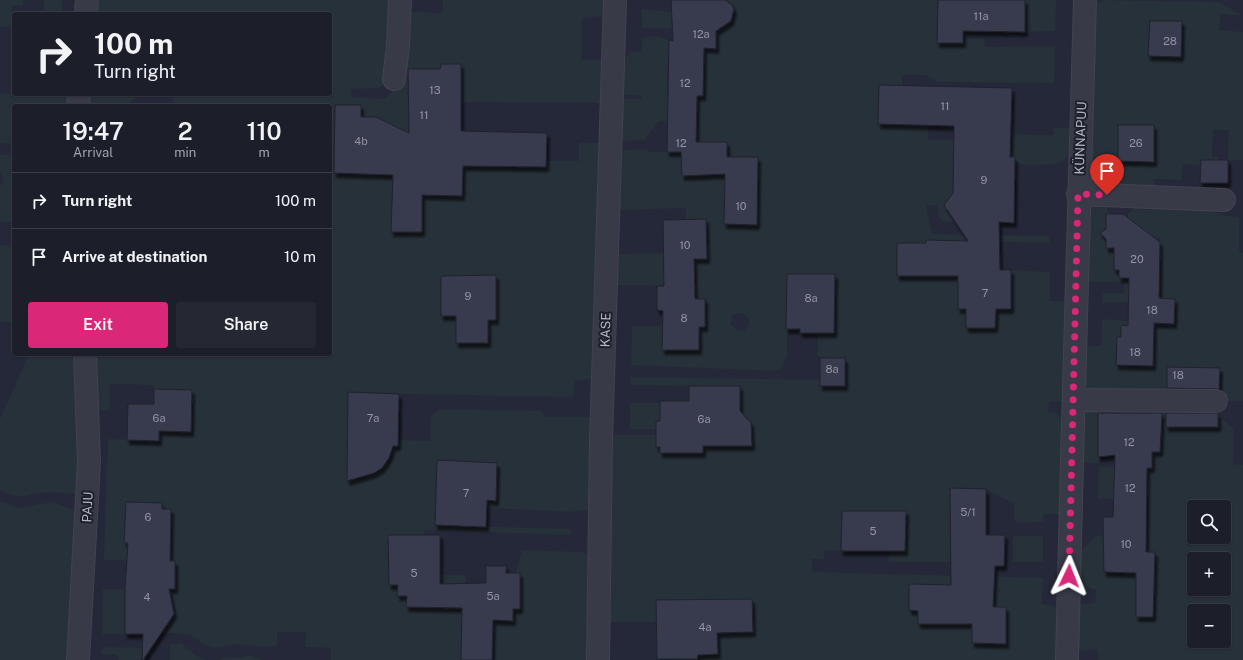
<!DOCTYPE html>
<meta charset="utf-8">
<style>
body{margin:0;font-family:"Public Sans",sans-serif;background:#252732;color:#f1f3f6;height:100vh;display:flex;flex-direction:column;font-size:15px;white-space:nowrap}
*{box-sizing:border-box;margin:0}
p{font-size:13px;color:#a0a2a8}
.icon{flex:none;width:22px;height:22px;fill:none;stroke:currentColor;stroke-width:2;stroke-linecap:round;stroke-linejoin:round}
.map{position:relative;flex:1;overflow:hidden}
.panel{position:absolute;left:12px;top:104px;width:320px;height:252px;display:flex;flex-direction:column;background:#1c1e2a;border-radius:4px;box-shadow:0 1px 3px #0004,0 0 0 1px #3a3c47}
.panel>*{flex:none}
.hud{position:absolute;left:12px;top:12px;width:320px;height:84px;border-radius:4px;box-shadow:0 1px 3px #0004,0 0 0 1px #3a3c47;background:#1c1e2a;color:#f1f3f6;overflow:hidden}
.buttons{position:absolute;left:1187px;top:500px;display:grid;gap:8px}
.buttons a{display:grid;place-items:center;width:44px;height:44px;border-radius:4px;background:#1c1e2a;box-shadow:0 1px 3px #0004,0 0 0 1px #3a3c47;font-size:20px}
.pin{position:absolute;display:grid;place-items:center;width:34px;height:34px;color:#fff;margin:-41px -17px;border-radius:50% 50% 50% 0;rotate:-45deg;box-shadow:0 0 4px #0007}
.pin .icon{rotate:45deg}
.me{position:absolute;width:44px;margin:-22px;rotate:2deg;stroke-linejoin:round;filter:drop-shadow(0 0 3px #0008)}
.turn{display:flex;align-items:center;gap:14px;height:84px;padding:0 16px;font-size:18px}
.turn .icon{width:52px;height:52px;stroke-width:2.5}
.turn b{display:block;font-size:28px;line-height:34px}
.eta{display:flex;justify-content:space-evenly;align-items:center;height:68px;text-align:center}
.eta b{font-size:24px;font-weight:600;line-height:28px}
.action{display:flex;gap:8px;margin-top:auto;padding:8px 16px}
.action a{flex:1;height:46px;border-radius:4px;background:#db2777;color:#fff;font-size:16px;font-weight:600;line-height:46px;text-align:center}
.action a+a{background:#252732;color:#f1f3f6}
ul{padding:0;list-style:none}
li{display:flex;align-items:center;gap:12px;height:56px;padding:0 16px;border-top:1px solid #3a3c47}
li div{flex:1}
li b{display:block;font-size:15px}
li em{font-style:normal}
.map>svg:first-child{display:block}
.green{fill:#273139;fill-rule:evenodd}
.building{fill:#383b4e;stroke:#20212f;filter:url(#shadow)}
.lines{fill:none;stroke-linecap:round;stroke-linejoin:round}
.minor-casing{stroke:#424351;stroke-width:24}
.minor{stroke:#383a48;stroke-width:22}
.route{stroke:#db2777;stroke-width:7;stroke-dasharray:0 12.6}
.labels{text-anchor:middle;stroke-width:4;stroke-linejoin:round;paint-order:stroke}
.number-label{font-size:11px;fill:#9394a4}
.street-label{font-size:13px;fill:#b4b5c4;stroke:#1e1f2d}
</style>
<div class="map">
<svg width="1243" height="660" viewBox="0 0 1243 660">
<defs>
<filter id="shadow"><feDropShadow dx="2.5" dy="4.5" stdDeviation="1" flood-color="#0009"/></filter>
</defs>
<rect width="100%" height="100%" fill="#252838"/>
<g class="green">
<path d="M0,0H23V5H12V25H14V27H0Z"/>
<rect x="44" y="0" width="18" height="14"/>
<path d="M95,0H393L388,79L379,88L350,89L352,97L384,99L390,94L403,79L410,12L443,13V0H605V16L582,18L581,60H604L602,101L600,103L461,102V64L441,65L440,69H408V128H436L435,195L462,196L463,166L546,167V161H579V143H600L591,379L574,381L573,397L348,393L347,444L361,477C380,471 387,464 392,446H398V440L430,441L431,416L439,409L542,411L546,417H591L589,503L587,510L572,512L487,508V500H496L497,463L459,461L436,485L435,525L571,529V535L425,530L424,535H388L389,585H398V596H407V607H432L440,575H466V610L480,620L512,621L513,609H520V573H516L522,550L582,552L586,554L588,558L587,660H331V648L306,647V632H277V646L263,647L238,644L216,648L207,646L190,635L172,633L161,634V621L171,620L174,613L173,608L170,606L169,589H175V561L104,560L108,439L159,441L154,385L110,384L109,410H93L97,382V354H330V106H169V102H173V94H330V14H94ZM393,164L407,165L405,234L391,233Z"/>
<path d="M721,0H938L937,43H963V39H984L985,47L1055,46L1054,83L937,82L926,75H902V85H879L878,124L928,125V140H960L971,134L1053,135L1054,128H1070C1069,137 1071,151 1066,158C1055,173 973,159 954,156L953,197L946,206L955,222L942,221L939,217L937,205H926L932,234L1047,236L1050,238L1051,243L926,240V243H897V276H958L966,309V328H995L996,309H1011V270L1050,272V301H1063L1065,304L1064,398L1062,401L1049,402L1048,412L1056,413L1064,420L1061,514H1044L1043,522L1020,523L1014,520V504L986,489L950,488V562H889L888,551H905L906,511H842L841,551L824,550V559H812V572L1043,578L1042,604L1054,606L1056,608L1057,660H664L697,659L698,655L717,654V633L752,632V599L657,600V622H608L611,435H656V447H660V453H702L703,446L746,440L752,434L751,423L746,417H740V386L631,385L630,377L820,380V386H845V359L818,357V333L834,321V274H787V355L782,367L776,371L631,365L632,326H663L699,350V327L705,307H708L707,299H695L694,286L615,285L616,254L664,253L707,258L706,230L699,219H686V208L618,210L621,150L645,149L651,152H695L687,122L659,121L644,140L621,141V99H641L642,95H621L624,60L630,52H642V38L657,36L669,40L667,95L703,96L704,48L716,49V25C730,24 739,19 731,4ZM736,313H742L749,318V325L745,330L738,331L731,325L732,316Z"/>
<path d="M1025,0H1056L1055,31L1025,32Z"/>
<path d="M1104,0L1212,2L1221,3L1243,16L1221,14L1219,30L1243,32V27V160H1228L1229,130H1213L1212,157H1218V167L1212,160H1201V165L1182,164L1181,180L1154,179V188L1088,185L1095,4Z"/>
<path d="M642,9L681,13L687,28H642Z"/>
<path d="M14,87V94H68L70,106H14V144L0,143V93L9,94Z"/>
<path d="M88,94H135V100H131V106H89Z"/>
<path d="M0,155H14V222H0V187L4,179L0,173Z"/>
<path d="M1106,205L1109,214L1106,229L1100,233L1114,248V270H1119V278H1126V282L1132,284L1159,278L1160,238H1127L1128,214L1134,208L1151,210L1158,206L1208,210L1227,216L1239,217V252L1243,253V401H1220L1221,384L1206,393L1085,391V346H1101L1102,319L1127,321L1128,317L1174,324L1175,299L1129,298V302L1102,303L1103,293H1124L1125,282H1086L1087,206Z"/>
<rect x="0" y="245" width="14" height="77"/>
<path d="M29,354H76L79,493C70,495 60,492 51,492C33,492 17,503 0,489V419Z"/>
<path d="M630,403H660V421H656V429H630Z"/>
<path d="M1163,408L1210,410L1218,415L1234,429L1233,464L1243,465V660H1099L1097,650L1094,649L1083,651L1078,649L1079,606L1080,604L1095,603L1096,590L1079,585L1081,551L1097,535L1109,537L1104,559V572L1141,573L1142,576H1155V552H1143L1144,532H1147L1148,500L1098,499L1099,467L1152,468V452ZM1166,414L1218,415V427H1166ZM1202,501L1216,502V507H1224V537H1194V507H1202ZM1194,559H1224V589H1194ZM1194,611H1224V641H1194Z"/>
<path d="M1086,411H1098L1099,463H1084L1083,419Z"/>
<path d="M0,501L18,508L52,502L75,510L76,555L69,608L67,660H0Z"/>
<rect x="1013" y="536" width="30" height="26"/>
<path d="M103,589H125V634H102Z"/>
<path d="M181,643L195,655L206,660H170V645Z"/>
<path d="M102,647L150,648V655H142V660H119L117,655L101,654Z"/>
<path d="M249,655L262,660H219L225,657L238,658Z"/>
</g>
<g class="building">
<path d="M671,0H725L731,4L734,9L731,21L716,31V49L704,48L703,96H697L696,142H727V157H758L757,225L724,224L725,174L682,176L681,152H667L669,40L673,41Z"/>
<path d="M938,0H1025V32L963,31V43H937Z"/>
<path d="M1150,21H1182L1181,57L1148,56Z"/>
<path d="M441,64H461V131L547,133L546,167L463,166L462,196L422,195V232H391L393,175L334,173L335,105H361V117H376L409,133L408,69H440Z"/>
<path d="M879,85L1012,88L1010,157H1015L1014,223L999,222L1000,270H1011V309H996L995,328H966V309H958V276H897V243H926V240L968,241L944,205L953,193L954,126L878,124Z"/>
<path d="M1118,125H1154V162L1118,161Z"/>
<path d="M1201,160H1228V183H1200Z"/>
<path d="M1106,214H1123L1160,242L1159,298L1175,299L1174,324L1154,323L1153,366L1116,365L1117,337H1121V325L1128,326L1129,278H1119V270H1114V248H1106V239L1100,233L1106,229Z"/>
<path d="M706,219L707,259H694L695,299H705V327H699V350H662L663,311L657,310V286H664L663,220Z"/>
<path d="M787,274H835L834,333H800V329H786Z"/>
<path d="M496,275V320H488V343H456V316H441V276Z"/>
<rect x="820" y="358" width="25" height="28"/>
<path d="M1167,367L1220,368L1219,389L1167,388Z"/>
<path d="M689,386H740V411L751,423L752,446H703V453H660V447H656V421H660V401H689Z"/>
<path d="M154,389L192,390L191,432L159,431V441L127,440L128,404H154Z"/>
<path d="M348,392L399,394L398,446H393L389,458L382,468L374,473L347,481Z"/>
<path d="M1098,413H1162L1160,452H1152V468H1147L1146,552H1155L1153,617H1136V573L1104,572L1103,517H1113L1115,455L1098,457Z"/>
<rect x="1166" y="413" width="52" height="14"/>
<path d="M437,460L497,463L496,501L487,500L486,527L435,525Z"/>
<path d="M950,488L986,489V535H1005L1004,566H995L993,607H1006V644L972,643V624H918V611L909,610V584L951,585Z"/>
<path d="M126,502L162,503V509H171L170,561H175V589H169L174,614L143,660H142L143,634H125V589L128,543H124Z"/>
<path d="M842,511H906L905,551H841Z"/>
<path d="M388,535H440V584L486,583V566H506V573H520V609H513V621L493,620L492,660H461L462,608L406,607L407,596H397L398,585H389Z"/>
<path d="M752,599L753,632L717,633L718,654L698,655L697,659H657L656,600Z"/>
</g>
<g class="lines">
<defs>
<g id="minor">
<path d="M86,14L87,0"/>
<path d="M394,79L398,46L400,0"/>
<path d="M78,106L79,94"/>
<path d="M1078,194L1224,200"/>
<path d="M1074,400L1216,401"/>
<path d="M78,660L89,462L85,354"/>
<path d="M598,660L601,440L615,0"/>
<path d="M1067,660C1073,440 1077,220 1085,0"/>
</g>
</defs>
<use href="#minor" class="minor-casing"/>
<use href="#minor" class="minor"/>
</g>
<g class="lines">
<path class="route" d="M1069,576L1078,194L1107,195"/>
</g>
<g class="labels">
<g class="number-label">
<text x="981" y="20">11a</text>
<text x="701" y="38">12a</text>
<text x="1170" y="45">28</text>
<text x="685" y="87">12</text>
<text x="435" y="94">13</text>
<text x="945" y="110">11</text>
<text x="424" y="119">11</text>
<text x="361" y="145">4b</text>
<text x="681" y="147">12</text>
<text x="1136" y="147">26</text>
<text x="984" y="184">9</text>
<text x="741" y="210">10</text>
<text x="685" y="249">10</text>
<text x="1137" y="263">20</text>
<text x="985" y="297">7</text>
<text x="468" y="300">9</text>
<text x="811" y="302">8a</text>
<text x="1152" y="314">18</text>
<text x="684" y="322">8</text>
<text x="1135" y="356">18</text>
<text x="832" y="373">8a</text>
<text x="1178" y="379">18</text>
<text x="159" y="422">6a</text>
<text x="373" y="422">7a</text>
<text x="704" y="423">6a</text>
<text x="1129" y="446">12</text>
<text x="1130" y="492">12</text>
<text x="466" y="497">7</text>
<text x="968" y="516">5/1</text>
<text x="148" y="521">6</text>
<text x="873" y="535">5</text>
<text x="1126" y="548">10</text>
<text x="414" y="577">5</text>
<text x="493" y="600">5a</text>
<text x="147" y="601">4</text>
<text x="705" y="631">4a</text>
</g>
<g class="street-label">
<text transform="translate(1080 138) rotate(-88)" y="5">KÜNNAPUU</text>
<text transform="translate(605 330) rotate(-88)" y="5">KASE</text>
<text transform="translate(87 507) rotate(-87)" y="5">PAJU</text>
</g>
</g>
</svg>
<div class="buttons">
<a><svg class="icon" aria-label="search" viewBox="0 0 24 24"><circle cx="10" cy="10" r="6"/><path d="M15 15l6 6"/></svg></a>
<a>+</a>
<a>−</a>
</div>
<div class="pin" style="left:1107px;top:195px;background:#d93025"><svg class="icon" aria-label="arrive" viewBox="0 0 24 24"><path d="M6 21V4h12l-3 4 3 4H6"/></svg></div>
<svg class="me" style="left:1069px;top:576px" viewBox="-20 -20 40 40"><path d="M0-17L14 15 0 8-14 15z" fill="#db2777" stroke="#fff" stroke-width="4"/></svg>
<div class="hud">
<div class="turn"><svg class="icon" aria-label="right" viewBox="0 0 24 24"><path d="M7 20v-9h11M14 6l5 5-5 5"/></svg><div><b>100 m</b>Turn right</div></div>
</div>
<section class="panel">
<div class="eta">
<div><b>19:47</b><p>Arrival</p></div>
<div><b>2</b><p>min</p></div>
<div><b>110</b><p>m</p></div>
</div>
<ul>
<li><svg class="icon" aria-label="right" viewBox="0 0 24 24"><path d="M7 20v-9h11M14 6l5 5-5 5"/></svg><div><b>Turn right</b></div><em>100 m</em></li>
<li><svg class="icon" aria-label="arrive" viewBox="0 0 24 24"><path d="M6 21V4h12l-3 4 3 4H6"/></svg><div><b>Arrive at destination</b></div><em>10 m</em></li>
</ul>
<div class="action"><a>Exit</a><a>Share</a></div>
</section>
</div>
